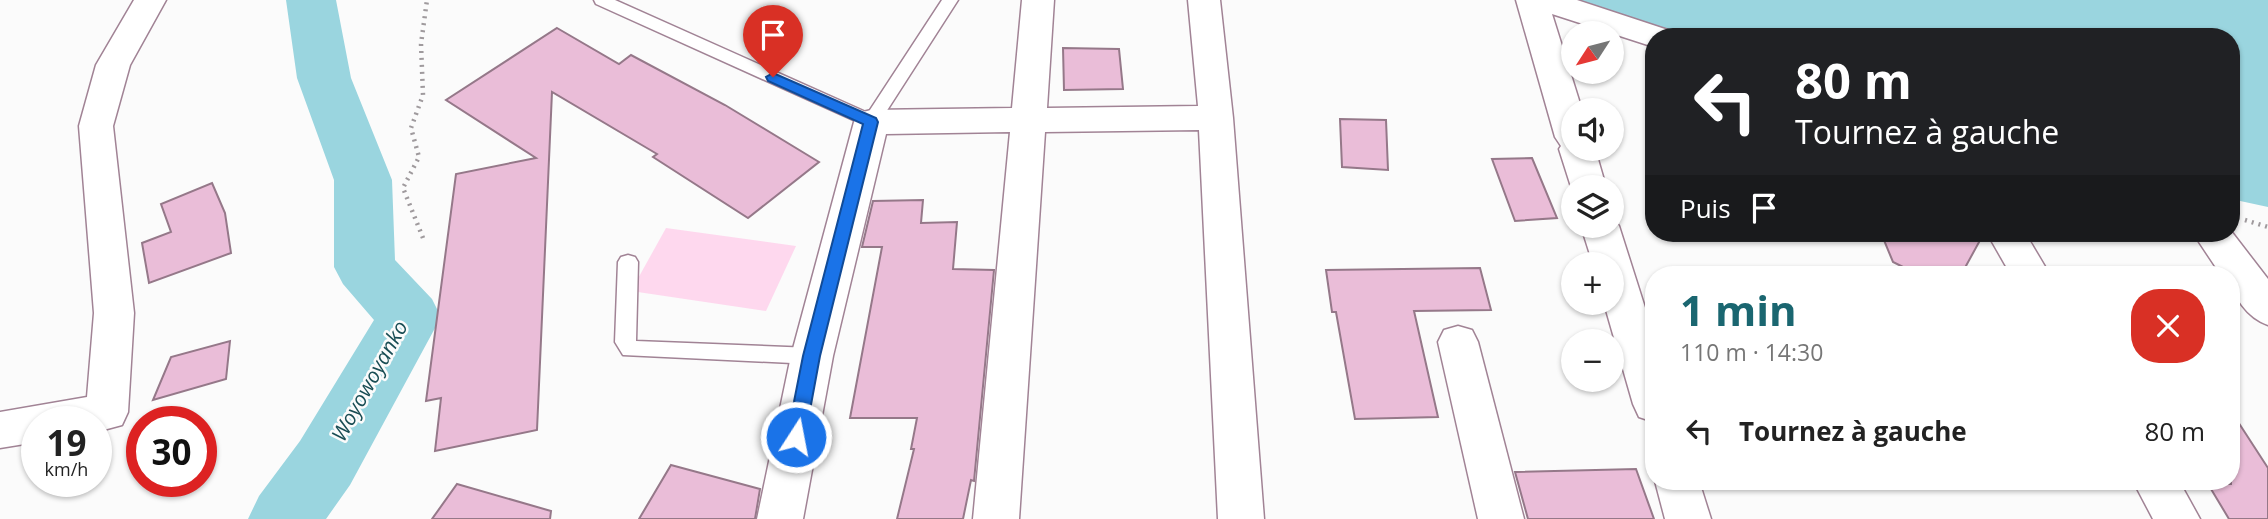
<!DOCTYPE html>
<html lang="fr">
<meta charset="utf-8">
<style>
body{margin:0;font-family:"Open Sans",sans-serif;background:#f2f2f2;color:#222;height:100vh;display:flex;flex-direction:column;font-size:26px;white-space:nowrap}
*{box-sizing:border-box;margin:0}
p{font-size:23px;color:#767676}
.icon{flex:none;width:38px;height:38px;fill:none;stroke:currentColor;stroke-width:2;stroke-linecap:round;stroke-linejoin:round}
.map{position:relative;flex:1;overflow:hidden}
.side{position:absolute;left:1645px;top:266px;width:595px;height:224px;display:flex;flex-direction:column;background:#fff;border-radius:28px;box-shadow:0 2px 5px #0004}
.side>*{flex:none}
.guide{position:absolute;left:1645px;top:28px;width:595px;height:214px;border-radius:28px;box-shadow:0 2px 5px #0004;background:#202124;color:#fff;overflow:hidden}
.needle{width:46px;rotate:234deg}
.fabs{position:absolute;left:1561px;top:21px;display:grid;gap:14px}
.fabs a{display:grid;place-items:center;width:63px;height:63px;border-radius:50%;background:#fff;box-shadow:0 2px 5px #0004;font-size:35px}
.speed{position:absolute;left:21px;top:406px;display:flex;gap:14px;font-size:35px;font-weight:700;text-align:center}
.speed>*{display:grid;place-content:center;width:91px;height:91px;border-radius:50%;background:#fff;box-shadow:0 2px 5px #0004;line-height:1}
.speed small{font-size:18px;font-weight:400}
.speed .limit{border:10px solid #d22;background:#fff;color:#111}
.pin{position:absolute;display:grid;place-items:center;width:60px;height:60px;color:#fff;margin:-72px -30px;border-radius:50% 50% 50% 0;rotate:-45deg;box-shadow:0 0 7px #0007}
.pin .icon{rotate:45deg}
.me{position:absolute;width:77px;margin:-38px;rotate:11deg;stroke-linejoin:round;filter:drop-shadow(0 0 5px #0008)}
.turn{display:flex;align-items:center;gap:24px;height:147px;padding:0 35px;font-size:32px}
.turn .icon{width:91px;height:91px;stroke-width:2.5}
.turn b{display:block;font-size:49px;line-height:60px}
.then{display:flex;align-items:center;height:66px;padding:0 35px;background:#0003;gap:14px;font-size:26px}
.round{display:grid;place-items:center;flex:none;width:74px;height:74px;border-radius:28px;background:#f2f2f2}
.overview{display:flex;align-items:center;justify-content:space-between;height:119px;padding:0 35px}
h1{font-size:42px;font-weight:700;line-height:52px;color:#1a6670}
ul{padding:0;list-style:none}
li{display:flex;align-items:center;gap:21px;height:91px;padding:0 35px}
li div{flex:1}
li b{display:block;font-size:26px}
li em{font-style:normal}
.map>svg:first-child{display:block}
.green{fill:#fed8ee}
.water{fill:#9ad5df}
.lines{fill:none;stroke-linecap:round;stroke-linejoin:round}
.river{fill:#9ad5df;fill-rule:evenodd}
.building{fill:#eabdd8;stroke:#957889;stroke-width:2}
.service-casing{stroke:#a18395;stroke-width:3}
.minor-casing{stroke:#a18395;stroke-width:3}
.path{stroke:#9f9a9d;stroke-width:4.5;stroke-dasharray:2 5;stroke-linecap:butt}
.service{fill:#fff;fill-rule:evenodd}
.minor{fill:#fff;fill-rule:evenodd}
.route{fill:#1a73e8;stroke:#114b97;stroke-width:2}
.labels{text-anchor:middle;stroke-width:5;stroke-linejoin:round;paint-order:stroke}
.water-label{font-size:21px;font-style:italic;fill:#194d54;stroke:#fbfbfb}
</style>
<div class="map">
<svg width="2268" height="519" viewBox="0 0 2268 519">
<rect width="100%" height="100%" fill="#fbfbfb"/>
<path class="green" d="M666,228L796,246L766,311L631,291Z"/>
<path class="water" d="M1571,0H2268V207L2231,199V37H1685Z"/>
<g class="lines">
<path class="river" d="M286,0H336L351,78L392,180L395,260L432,299L441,317L350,485L326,519H248L259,496L300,441L374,320L343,284L334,267V180L297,78Z"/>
</g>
<g class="building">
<path d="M557,28L619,64L631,55L725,105L819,162L748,218L653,157L657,154L552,92L537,430L435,451L441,398L426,401L456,174L536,158L446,100Z"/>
<path d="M1063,48L1119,49L1123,89L1064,90Z"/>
<path d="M1340,119L1386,120L1388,170L1342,167Z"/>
<path d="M1532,158L1557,218L1515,221L1492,159Z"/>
<path d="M212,183L225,213L231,253L149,283L142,243L171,232L161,204Z"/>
<path d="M923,200L921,223L957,222L953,269L994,270L974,481L971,480L963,519H897L914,449H911L917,418H850L882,247H862L873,201Z"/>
<path d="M1881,233H1984L1961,275H1919L1893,262Z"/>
<path d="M1480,268L1491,310L1414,311L1438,417L1355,419L1336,312H1332L1326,270Z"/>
<path d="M230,341L226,379L153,400L171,357Z"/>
<path d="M2231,411L2268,468V519H2229L2208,484H2231Z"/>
<path d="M671,465L760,489L755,519H639Z"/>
<path d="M1636,469L1654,519H1528L1515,472Z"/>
<path d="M457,484L551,511L550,519H432Z"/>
</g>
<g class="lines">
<defs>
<g id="service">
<path d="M594,0H615L868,113L942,0H958L877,126L871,128L596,4Z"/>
<path d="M628,255L635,257L638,262L636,341L812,348L819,350L822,356L819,362L812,364L623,355L615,342L618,262L621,257Z"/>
</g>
<g id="minor">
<path d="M134,0H166L130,65L113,126L134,313L128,412L122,425L96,432V422H37V442L0,448V412L87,397L94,313L79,126L96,65Z"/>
<path d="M1022,0H1054L1047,108L1198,106L1188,0H1220L1233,118L1264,519H1218L1199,130L1045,132L1019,519H973L1010,132L886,134L833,356L803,519H757L791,356L854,122L859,113L871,110L1012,108Z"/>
<path d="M1516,0H1577L1668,30L1672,37H1654V47L1552,14L1582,110H1573V149H1595L1606,187H1573V193L1559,149L1561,146L1555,137Z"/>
<path d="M1612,216L1619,226L1654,336V422L1639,417L1633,404L1604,303H1612V264H1593L1581,226H1612Z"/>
<path d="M2231,231L2268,279V325C2248,318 2231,296 2231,275H2221L2193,233Z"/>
<path d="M1987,233H2025L2050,275H2011Z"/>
<path d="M1458,326L1472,330L1478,342L1524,519H1478L1438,342L1444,330Z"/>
<path d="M1655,481H1699L1711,519H1665Z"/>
<path d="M2133,481H2179L2200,519H2153Z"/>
</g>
</defs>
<use href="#service" class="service-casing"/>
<use href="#minor" class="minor-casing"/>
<g class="path">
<path d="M2245,220L2268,227"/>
<path d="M423,238L403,188L419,157L411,128L423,95L421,44L427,0"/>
</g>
<use href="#service" class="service"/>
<use href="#minor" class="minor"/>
</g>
<path class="route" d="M773,73L876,118L878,122L820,356L805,437L803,443L796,445L790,443L787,437L803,356L863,124L768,81L766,77Z"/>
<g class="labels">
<g class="water-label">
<text transform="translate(370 381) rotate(-61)" y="7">Woyowoyanko</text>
</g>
</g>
</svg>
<div class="fabs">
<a><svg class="needle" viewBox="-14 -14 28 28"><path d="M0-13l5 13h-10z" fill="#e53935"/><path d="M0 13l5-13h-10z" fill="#767676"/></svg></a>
<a><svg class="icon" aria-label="sound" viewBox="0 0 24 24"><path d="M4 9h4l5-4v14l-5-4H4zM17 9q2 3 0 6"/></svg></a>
<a><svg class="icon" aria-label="layers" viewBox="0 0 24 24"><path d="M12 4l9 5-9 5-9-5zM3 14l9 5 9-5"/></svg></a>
<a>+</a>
<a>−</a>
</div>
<div class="speed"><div>19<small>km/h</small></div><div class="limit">30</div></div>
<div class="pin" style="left:773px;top:77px;background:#d93025"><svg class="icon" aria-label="arrive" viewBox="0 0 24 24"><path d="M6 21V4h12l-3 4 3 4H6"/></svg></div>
<svg class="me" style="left:796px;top:437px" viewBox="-20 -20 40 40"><circle r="17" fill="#1a73e8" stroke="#fff" stroke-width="3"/><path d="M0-11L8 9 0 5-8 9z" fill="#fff"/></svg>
<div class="guide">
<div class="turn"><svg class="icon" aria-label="left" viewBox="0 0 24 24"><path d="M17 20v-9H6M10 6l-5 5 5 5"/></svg><div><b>80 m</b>Tournez à gauche</div></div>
<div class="then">Puis<svg class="icon" aria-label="arrive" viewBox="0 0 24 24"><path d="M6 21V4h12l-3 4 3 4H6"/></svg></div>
</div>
<section class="side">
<div class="overview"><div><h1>1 min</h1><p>110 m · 14:30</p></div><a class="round" style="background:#d93025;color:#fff"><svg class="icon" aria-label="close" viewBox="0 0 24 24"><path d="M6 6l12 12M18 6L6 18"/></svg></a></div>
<ul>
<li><svg class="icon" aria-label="left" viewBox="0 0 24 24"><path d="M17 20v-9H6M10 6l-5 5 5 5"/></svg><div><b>Tournez à gauche</b></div><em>80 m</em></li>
</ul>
</section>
</div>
